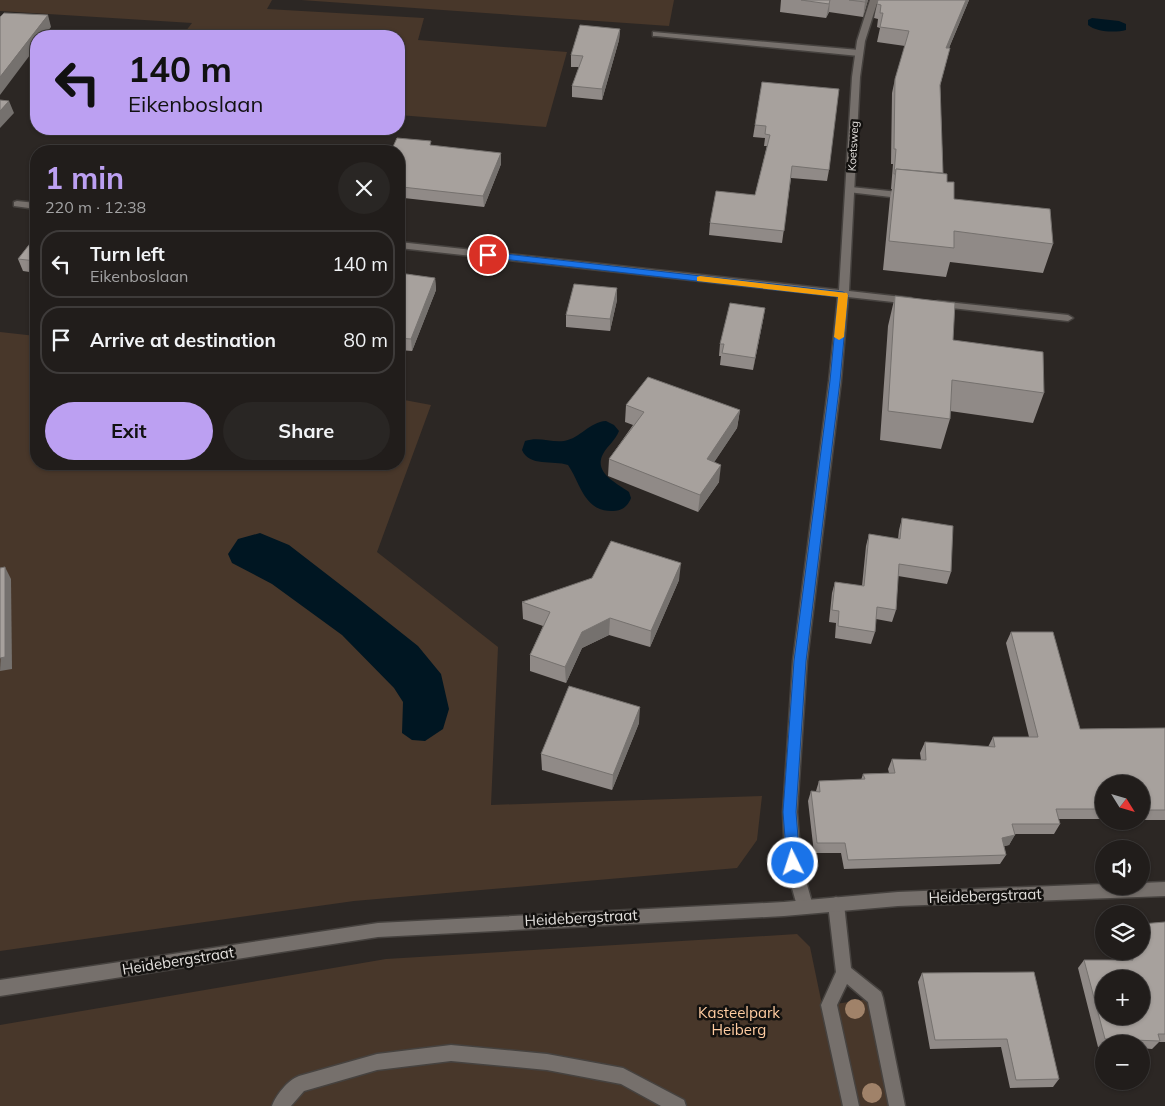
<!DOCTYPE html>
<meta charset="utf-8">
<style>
body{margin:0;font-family:Mulish,sans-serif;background:#292624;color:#f1f3f6;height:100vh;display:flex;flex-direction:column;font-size:19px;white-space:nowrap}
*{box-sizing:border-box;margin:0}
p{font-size:16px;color:#a2a2a3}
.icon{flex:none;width:28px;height:28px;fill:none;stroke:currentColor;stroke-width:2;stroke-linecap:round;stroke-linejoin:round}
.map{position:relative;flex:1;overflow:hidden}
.drawer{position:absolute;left:30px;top:145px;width:375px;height:325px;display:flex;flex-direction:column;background:#211d1b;border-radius:20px;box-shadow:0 1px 4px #0004,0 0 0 1px #3e3b3a}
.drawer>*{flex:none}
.banner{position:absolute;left:30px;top:30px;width:375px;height:105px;border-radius:20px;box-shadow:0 1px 4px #0004,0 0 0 1px #3e3b3a;background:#bca0f2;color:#111;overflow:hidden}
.needle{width:32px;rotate:127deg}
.buttons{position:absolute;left:1095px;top:775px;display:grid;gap:10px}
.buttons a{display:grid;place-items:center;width:55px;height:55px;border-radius:50%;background:#211d1b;box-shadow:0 1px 4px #0004,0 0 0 1px #3e3b3a;font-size:25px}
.pin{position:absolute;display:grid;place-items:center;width:42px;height:42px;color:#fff;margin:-21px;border:2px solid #fff;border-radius:50%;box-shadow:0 1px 5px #0007}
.me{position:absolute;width:55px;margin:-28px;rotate:356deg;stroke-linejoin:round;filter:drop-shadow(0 0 4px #0008)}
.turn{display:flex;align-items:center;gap:18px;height:105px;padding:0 15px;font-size:22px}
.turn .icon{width:65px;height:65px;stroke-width:2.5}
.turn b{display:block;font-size:35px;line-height:42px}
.round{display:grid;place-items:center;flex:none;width:52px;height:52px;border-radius:26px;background:#292624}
.headline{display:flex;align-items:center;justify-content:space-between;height:85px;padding:0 15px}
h1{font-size:30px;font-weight:700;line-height:38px;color:#bca0f2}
.action{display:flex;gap:10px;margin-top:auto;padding:10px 15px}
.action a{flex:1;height:58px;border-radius:30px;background:#bca0f2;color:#111;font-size:20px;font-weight:700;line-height:58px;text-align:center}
.action a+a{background:#292624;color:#f1f3f6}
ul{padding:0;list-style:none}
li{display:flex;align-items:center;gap:15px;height:68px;margin:0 10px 8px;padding:0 5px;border:2px solid #3e3b3a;border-radius:20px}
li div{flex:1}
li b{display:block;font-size:19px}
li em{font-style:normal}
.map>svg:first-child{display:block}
.green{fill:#48372a}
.water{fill:#001622}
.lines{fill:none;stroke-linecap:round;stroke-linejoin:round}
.service-casing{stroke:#46423f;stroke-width:3}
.minor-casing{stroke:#46423f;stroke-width:3}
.tertiary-casing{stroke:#46423f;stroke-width:3}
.service{fill:#76706c;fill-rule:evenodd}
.minor{fill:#76706c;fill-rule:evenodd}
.tertiary{fill:#76706c;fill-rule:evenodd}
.tree{fill:#a08269}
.wall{fill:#908a87}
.shaded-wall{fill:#75716e}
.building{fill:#a7a19d;stroke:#75716e;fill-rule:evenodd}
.route{fill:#1a73e8;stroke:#114b97}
.slow{fill:#f59e0b}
.labels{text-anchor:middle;stroke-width:5;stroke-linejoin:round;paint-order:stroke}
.far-street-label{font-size:11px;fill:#e4e1de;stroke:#13110f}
.near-street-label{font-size:15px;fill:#e4e1de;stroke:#13110f}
.near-park-label{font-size:15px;fill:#ffcca1;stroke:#13110f}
</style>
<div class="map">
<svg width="1165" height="1106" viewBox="0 0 1165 1106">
<rect width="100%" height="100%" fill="#2c2724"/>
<g class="green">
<path d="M0,0H272L267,9L424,18L418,40L567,52L546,127L399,115V36H182L192,23L0,11Z"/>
<path d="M301,0H674L669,26Z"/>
<path d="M0,332L36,336V464H399V399L431,405L377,552L498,647L491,805L762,796L757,840L737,868L354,901L0,951Z"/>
<path d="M797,934L810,947L843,1106H0V1025L386,959Z"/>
<path d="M875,998L897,1106H851L829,1005Z"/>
</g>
<g class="water">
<path d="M1092,18L1119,21L1126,24V30C1115,33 1096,32 1088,25V20Z"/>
<path d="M606,421L614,425L619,431C615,441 608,445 603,454C593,473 617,483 629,492L631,498C628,506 622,511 613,511C584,512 581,484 568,465C553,460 529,467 522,450L525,441C539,436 551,443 564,441C581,438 589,422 606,421Z"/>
<path d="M260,533L289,545L355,596L418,646L441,674L449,709L443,729L425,741L412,740L402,733L403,702L394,688L342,635L272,584L232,563L228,554L238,539Z"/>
</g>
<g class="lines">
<defs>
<g id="service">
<path d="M653,32L859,50L863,53L859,56L656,36H653Z"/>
<path d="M851,187L908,193L913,196L908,199L848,192L846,190Z"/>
<path d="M451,1045L547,1054L623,1068L684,1100L686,1106H661L621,1084L547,1070L451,1061L377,1070L304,1091L291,1106H272C276,1095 288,1080 299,1076L377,1054Z"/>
</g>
<g id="minor">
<path d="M870,0H878L865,41L860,77L849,291L911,298L916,301L911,304L848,297L841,381L807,661L797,812L801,863L813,906L810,911L805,913L800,911L797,906L785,863L783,812L793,661L829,381L838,296L399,248V242L839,290L852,77L857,41Z"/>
<path d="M17,201L36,203V209L14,206V202Z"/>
<path d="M938,301L1068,315L1073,318L1068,321L934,306L933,304L934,302Z"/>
<path d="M836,897L841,899L844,904L851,968L881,992L883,998L905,1106H889L868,1002L847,984L837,1005L859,1106H843L821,1005L836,972L828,904L831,899Z"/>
</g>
<path id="tertiary" d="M1165,882V896L898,906L784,916L378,937L0,996V980L378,923L784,902L898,892L1104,884V886H1141V883Z"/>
</defs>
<use href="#service" class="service-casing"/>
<use href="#minor" class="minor-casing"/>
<use href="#tertiary" class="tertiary-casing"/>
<use href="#service" class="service"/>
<use href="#minor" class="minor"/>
<use href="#tertiary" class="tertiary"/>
</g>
<g class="tree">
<circle cx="855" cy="1009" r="10"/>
<circle cx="872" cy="1093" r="10"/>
</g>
<g class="wall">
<path d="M781,0H868L863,17L829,12L826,18L780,12Z"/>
<path d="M878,0H969L949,48H950L940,86L943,173L947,182L954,199L1053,244L1043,273L950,262L946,277L883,270L890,198L892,189H891L893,164H891L892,93L895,79L905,46L877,42L880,28L877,27L878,19L874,18Z"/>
<path d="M620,29L619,40L602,100L572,97V86L579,67H571V55Z"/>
<path d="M762,82L829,170L827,181L791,178L782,243L709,235L710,223L755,195L767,146H764L765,138L753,137Z"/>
<path d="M432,145L501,164L484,207L404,198L399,209V151Z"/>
<path d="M36,236V273L23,271L18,259Z"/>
<path d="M399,273L435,278L436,290L412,351L399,350Z"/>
<path d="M617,288V300L610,331L566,327V315Z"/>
<path d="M895,296L953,340L1044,393L1033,423L950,411V419L941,449L880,440L888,326Z"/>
<path d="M765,308L763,320L753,370L720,365L721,356H719L720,344Z"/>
<path d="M626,405L740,410L737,428L714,462L719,482L698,512L608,476L609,459L633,425L625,422Z"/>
<path d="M902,518L951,572L947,584L898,576L896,610L892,622L876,619L875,632L871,644L835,638L836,623L829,622L832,593L835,582L862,586L866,546L869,534L898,539L899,530Z"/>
<path d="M679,580L650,647L609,635L582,648L566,683L530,671V655L543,626L523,619L522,602Z"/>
<path d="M1011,632L1080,729L1165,728V820H1141V784H1104V819H1058L1060,824L1054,834H1015L1009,845L1004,846L1006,855L1000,864L844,869L841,853H814L808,801L811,791H816L819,781L861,780L863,774L889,773L888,769L892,759L921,760L920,753L925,742L988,747L993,737H1029L1006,643Z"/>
<path d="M639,723L612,790L542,770L541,754Z"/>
<path d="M1165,922V1042H1159L1152,1049L1141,1048V1044H1104V1047H1098L1078,968L1084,960H1124L1121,951H1141Z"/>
<path d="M922,973L1059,1079L1053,1087L1010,1088L1001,1047L930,1049L918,982Z"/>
</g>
<g class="shaded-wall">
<path d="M830,0L829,12L826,18L829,4Z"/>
<path d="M866,0H868L863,17L865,2Z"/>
<path d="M966,0H969L943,62L946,48Z"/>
<path d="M48,15L51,27L44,36H36V47L0,95V77Z"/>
<path d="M620,29L619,40L602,100V89Z"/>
<path d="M9,101L14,113L0,128V111Z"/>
<path d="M501,153V164L484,207L483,196Z"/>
<path d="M402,187L404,198L399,209V195Z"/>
<path d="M435,278L436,290L412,351L411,339Z"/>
<path d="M617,288V300L610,331V319Z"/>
<path d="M765,308L763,320L753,370L755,358Z"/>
<path d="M740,410L737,428L705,476L707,459Z"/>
<path d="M721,465L719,482L698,512L700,495Z"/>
<path d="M681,563L679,580L650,647L651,631Z"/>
<path d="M5,567L11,579L12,669L0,671Z"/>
<path d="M610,618L609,635L582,648L566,683L565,667L582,632Z"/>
<path d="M640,707L639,723L612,790L613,775Z"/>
<path d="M1015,835L1009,845L996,848L1002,838Z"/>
</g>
<g class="building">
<path d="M801,0H830L829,4Z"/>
<path d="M849,0H866L865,2Z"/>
<path d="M878,0H966L946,48H950L940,85L943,173L896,169L895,174H894L896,149H894L895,79L909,31L880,27L883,13H880L881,5L877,4Z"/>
<path d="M4,13L48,15L0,77V17Z"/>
<path d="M580,25L620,29L602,89L572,86L583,56L571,55Z"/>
<path d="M762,82L839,89L829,170L792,166L784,231L710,223L716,191L755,195L770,135L765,134L766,126L755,125Z"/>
<path d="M0,100L9,101L0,111Z"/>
<path d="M397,138L431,141L430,145L501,153L483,196L402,187L399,195V151H391Z"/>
<path d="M896,169L947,174V182H954V199L1050,209L1053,244L954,231V248L889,241Z"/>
<path d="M36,236V261L18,259Z"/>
<path d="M399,273L435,278L411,339L399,338Z"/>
<path d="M574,284L617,288L610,319L566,315Z"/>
<path d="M895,296L955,303L953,340L1043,352L1044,393L952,380L950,419L888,411Z"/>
<path d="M730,303L765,308L755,358L722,353L724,344H720Z"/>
<path d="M648,377L740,410L707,459L721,465L700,495L609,459L644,412L626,405Z"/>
<path d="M902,518L953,526L951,572L899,564L896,610L877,607L875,632L838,626L839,611L832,610L835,582L864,586L869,534L900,539Z"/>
<path d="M611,541L681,563L651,631L610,618L582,632L565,667L530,655L550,612L522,602L592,578Z"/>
<path d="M5,567V657L0,658V568Z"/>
<path d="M1011,632H1053L1080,729L1165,728V810H1141V784H1104V809H1056L1060,824H1012L1015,835L1002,838L1006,855L848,860L845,843H817L811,791L820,792L819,781L865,779L863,774L895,773L892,759L926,760L925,742L995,747L993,737H1038Z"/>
<path d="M569,686L640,707L613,775L541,754Z"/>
<path d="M1165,922V1034H1158L1160,1041L1105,1039L1084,960H1133L1131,951H1141V924ZM1104,979H1141V1016H1104Z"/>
<path d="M1034,972L1059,1079L1016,1080L1007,1039L935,1040L922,973Z"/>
</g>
<path class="route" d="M488,252L843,292L848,295L840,381L806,661L796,812L800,863L798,867L793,869L789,867L787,863L783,812L794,661L830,381L838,297L485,257V253Z"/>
<path class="slow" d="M700,276L847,293L848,295L844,337L839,340L834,337L838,297L697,281V277Z"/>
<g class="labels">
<g class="far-street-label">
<text transform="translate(853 146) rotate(-87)" y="4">Koetsweg</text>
</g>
<g class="near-street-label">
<text transform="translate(985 896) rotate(-2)" y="5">Heidebergstraat</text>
<text transform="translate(581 918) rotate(-3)" y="5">Heidebergstraat</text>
<text transform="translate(178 961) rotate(-9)" y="5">Heidebergstraat</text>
</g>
<g class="near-park-label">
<text x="739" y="1018">Kasteelpark<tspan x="739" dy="17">Heiberg</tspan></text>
</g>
</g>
</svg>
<div class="buttons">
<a><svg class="needle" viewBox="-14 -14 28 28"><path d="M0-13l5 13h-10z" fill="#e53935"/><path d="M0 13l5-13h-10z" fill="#a2a2a3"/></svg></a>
<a><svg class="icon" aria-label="sound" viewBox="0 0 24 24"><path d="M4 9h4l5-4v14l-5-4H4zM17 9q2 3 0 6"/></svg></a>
<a><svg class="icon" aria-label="layers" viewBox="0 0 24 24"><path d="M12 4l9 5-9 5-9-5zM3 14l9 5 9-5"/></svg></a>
<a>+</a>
<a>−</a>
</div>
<div class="pin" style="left:488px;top:255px;background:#d93025"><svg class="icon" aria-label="arrive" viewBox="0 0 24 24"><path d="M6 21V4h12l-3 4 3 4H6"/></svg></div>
<svg class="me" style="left:793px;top:863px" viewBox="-20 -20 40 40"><circle r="17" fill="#1a73e8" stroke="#fff" stroke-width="3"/><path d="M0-11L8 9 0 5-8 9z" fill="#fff"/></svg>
<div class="banner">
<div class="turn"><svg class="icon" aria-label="left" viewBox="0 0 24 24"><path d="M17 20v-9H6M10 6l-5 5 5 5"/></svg><div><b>140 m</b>Eikenboslaan</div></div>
</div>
<section class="drawer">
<div class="headline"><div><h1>1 min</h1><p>220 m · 12:38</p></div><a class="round"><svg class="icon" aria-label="close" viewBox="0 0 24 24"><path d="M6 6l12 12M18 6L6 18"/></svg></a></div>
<ul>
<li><svg class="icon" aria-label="left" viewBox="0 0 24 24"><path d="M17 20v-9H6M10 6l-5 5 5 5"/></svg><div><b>Turn left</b><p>Eikenboslaan</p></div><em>140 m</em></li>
<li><svg class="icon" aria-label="arrive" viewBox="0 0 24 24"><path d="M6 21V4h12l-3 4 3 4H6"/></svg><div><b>Arrive at destination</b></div><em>80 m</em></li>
</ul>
<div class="action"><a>Exit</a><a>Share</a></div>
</section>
</div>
